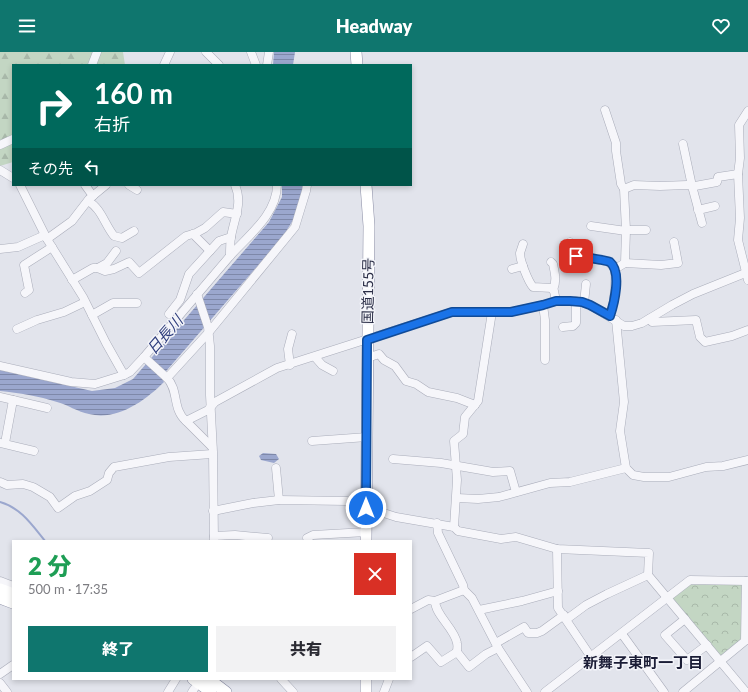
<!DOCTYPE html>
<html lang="ja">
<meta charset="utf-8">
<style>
body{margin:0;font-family:Lato,"Noto Sans JP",sans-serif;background:#f2f2f3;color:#2b2b33;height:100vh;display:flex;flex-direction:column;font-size:15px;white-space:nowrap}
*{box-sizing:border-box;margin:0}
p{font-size:13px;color:#7c7c81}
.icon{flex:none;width:22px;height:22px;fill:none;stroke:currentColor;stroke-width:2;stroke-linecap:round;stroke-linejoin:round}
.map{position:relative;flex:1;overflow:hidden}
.sheet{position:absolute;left:12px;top:488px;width:400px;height:140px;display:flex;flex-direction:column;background:#fff;border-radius:0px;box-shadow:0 2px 6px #0003}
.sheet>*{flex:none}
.top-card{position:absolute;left:12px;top:12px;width:400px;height:122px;border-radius:0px;box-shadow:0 2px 6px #0003;background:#00695c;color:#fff;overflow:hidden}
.pin{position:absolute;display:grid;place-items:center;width:34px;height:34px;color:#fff;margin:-17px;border-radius:8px;box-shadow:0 2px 6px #0006}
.me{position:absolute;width:44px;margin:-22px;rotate:0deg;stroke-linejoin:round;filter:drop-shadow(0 0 3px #0008)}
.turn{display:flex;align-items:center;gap:14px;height:84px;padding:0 16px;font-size:18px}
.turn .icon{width:52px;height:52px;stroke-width:2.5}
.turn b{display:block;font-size:28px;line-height:34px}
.then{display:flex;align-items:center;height:38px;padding:0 16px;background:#0003;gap:8px;font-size:15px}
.round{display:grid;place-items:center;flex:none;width:42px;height:42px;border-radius:0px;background:#f2f2f3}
.summary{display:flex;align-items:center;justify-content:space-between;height:68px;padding:0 16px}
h1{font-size:24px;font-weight:800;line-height:30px;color:#1e9e55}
.button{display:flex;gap:8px;margin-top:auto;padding:8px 16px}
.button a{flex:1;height:46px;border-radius:0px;background:#0f766e;color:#fff;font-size:16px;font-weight:800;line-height:46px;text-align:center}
.button a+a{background:#f2f2f3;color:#2b2b33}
header{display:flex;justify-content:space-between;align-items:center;height:52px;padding:0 16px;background:#0f766e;color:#fff;font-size:18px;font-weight:800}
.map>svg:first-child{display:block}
.forest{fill:url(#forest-firs)}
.park{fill:url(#park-crowns)}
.water{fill:url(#water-rules)}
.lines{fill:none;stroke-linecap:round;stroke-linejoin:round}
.stream{stroke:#9ba7ce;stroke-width:2}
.minor-casing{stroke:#aaadba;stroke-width:9}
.highway-casing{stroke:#898ca4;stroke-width:12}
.minor{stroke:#f6f6fa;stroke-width:8}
.highway{stroke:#fff;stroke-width:11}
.route-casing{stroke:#114b97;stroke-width:10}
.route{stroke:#1a73e8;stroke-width:7}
.labels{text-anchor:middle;stroke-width:3;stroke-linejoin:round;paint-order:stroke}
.street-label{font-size:14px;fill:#292c45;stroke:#f3f4f9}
.water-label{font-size:15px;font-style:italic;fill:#2f3e7d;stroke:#f3f4f9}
.neighbourhood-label{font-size:15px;font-weight:bold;fill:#1b1d36;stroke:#f3f4f9}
</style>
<header><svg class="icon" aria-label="menu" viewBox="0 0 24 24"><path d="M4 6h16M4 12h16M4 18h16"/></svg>Headway<svg class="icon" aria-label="heart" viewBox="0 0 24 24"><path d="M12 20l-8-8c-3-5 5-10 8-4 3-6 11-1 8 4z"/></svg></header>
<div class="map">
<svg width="748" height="640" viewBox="0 0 748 640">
<defs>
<pattern id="forest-firs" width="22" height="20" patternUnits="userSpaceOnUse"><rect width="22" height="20" fill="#c3d6c3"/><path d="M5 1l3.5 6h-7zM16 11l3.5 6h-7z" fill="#a8b8a9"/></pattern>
<pattern id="park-crowns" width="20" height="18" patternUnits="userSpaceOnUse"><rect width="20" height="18" fill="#c3d6c3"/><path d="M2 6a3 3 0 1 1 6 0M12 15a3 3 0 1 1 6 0" fill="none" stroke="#a8b8a9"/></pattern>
<pattern id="water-rules" width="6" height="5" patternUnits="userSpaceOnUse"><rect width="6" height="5" fill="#9ba7ce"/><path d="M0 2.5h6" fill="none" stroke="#7e88a9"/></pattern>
</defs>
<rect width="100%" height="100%" fill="#e2e4ec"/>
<path class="forest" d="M0,0H123L125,13H13V110L0,114Z"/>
<path class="park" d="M690,528L746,529L745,589L720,609L668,546Z"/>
<g class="water">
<path d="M274,0H295L293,13H273Z"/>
<path d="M282,133H303L298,160L282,186L161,325L164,330C145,349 117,369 89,362C78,360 68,353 57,350C39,344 19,341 0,339V318L92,339L115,336L133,327L269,170L282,145Z"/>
<path d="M263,401L276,402L279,407L274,411L261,408L259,404Z"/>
</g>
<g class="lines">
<path class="stream" d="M0,450C21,456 32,473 45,489"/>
<defs>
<g id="minor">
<path d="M206,0L219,13"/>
<path d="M251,0L256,13"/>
<path d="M92,13L97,0"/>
<path d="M164,13L170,0"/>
<path d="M267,13L269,0"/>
<path d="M605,58L616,91V99L621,132L624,137L626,178L625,211L615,217C616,234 615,248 610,264"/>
<path d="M748,59L739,73L740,106L738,122L740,166L738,188L748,228"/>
<path d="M683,92L692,134L702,171"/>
<path d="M0,93L13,87"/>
<path d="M0,118L13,126"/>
<path d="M20,133L47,187L83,245L106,291L124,323L130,320L144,305L230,204C230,197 230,191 231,185C234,167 243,151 235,133"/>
<path d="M85,133L93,144"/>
<path d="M129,133L137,138"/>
<path d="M624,137L634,133L660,134L687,133L695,134L717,130L718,125L738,122"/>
<path d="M88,149C101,156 105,173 114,184L122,186L134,179"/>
<path d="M698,158L715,154"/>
<path d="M591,174L626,179"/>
<path d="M626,178H646"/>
<path d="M193,182L210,199"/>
<path d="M47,187L72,169L89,147L106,133"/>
<path d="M570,190L573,202L609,210L615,217"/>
<path d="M523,192C522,195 521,198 520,201C520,209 528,229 533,235L552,236L554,239L556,249"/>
<path d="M0,197L18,195L45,183"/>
<path d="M230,204C248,184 277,162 277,133"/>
<path d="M551,210L553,212C555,222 557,228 553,238"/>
<path d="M625,211L661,213L678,211L674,190"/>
<path d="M98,216L107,211L116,199"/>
<path d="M512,217L523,214"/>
<path d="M72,228L93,216H98L105,219L114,217L129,210L139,221L186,184L196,181L205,176L223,160L237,162"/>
<path d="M25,241L29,238L24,213L52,195"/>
<path d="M197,242L208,275L210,294V343L213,400L214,489"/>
<path d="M584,251L586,232"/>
<path d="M543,253L545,268V308"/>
<path d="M169,262L180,248L189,222L219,189L231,185"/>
<path d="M92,263L113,251H137"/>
<path d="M649,267L652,270L696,268L700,285L705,290L732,284L748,278"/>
<path d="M616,268L624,350L620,379L626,416L633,423L644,425H669L706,415L723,414L748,408"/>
<path d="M563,275L573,274L576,271V249"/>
<path d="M17,277L37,268L64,260L85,250"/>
<path d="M367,304H373L379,302L384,308L395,314L406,329L416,332L428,340L457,346L475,353"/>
<path d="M144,305L167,326"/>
<path d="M315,305L322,313L333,319"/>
<path d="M290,313L288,297L292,282"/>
<path d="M0,314L71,330L95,332L124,323"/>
<path d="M0,345L47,356"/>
<path d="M186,369C172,357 179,338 167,326L209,280L295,175L306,139L307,133"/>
<path d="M312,389L367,385"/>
<path d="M0,391L34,399"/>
<path d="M5,391L13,348"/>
<path d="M212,395L186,369L208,358L215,350L277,316L452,260H511L543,253L556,249H570L582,250L590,253L624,274H632L642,271L672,253L693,242L748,220"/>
<path d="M393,407L441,411L493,420L510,419L516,440"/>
<path d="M276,416L279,448"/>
<path d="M0,430L7,433L23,432L33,435L50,445L58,456L75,444L90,439L107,428L109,421L114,415L169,405L212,402"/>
<path d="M457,446L478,447L499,445L550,431L570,430L626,416"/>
<path d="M213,459L253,451L279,448L347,449L396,465L454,475L458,479L501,487L516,485L557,497L649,501L648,523L746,640"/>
<path d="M437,471L438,481L463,533L464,538L472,546L498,596L527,640"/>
<path d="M454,475L457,428L454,389L463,382L465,365L478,349L492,260"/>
<path d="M214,484L235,483L268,486"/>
<path d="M307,486L313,483L366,480"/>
<path d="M557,497L558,556L591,605"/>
<path d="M0,529L13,534"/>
<path d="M435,549C435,563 455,577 457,591C458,594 457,598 457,600"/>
<path d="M411,557L428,548L435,549L464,538"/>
<path d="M479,558L522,549L558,539"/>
<path d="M567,567L586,553L607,542L648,523"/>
<path d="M685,567L665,583L687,608L707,593"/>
<path d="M622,582L664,640"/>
<path d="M496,591L524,575L528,581H537L542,579L564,563"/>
<path d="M411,605L427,594L441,610L457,600L469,615L486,602L498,596"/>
<path d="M0,622L13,613"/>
<path d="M281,627L293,640"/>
<path d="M0,631L7,640"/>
<path d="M168,640L176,627"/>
<path d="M192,640L194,637"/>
<path d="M384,640L389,627"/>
<path d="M545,640L690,528L748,529"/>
<path d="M683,640L745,589L746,529"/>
</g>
<g id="highway">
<path d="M356,0L357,13"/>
<path d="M366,489L369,174L366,133"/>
<path d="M0,537L13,542"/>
<path d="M0,546L13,551"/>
<path d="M193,627L211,640"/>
<path d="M209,627L226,640"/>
<path d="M366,640V627"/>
</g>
</defs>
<use href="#minor" class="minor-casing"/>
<use href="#highway" class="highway-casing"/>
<use href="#minor" class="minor"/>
<use href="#highway" class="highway"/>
</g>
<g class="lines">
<defs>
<path id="route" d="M366,456L367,288L452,260H511L543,253L556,249H570L582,250L590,253L610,264C614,252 622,220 610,210C606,208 582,205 576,204"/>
</defs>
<use href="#route" class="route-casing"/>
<use href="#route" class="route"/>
</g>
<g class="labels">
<g class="street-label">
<text transform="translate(368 239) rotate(-89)" y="5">国道155号</text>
</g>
<g class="water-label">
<text transform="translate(165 283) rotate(-49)" y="5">日長川</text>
</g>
<g class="neighbourhood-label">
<text x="643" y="616">新舞子東町一丁目</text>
</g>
</g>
</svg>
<div class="pin" style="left:576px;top:204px;background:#d93025"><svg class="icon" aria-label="arrive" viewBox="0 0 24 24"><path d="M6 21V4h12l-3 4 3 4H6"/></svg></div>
<svg class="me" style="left:366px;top:456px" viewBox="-20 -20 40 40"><circle r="17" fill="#1a73e8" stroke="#fff" stroke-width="3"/><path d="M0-11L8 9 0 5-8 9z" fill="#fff"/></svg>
<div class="top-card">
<div class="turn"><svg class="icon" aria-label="right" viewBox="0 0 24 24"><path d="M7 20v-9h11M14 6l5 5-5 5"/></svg><div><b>160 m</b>右折</div></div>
<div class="then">その先<svg class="icon" aria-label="left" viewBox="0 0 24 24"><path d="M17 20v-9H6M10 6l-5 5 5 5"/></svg></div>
</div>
<section class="sheet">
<div class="summary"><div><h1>2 分</h1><p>500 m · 17:35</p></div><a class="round" style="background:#d93025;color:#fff"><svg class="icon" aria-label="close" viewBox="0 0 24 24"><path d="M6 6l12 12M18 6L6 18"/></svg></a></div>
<div class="button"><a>終了</a><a>共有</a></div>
</section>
</div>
